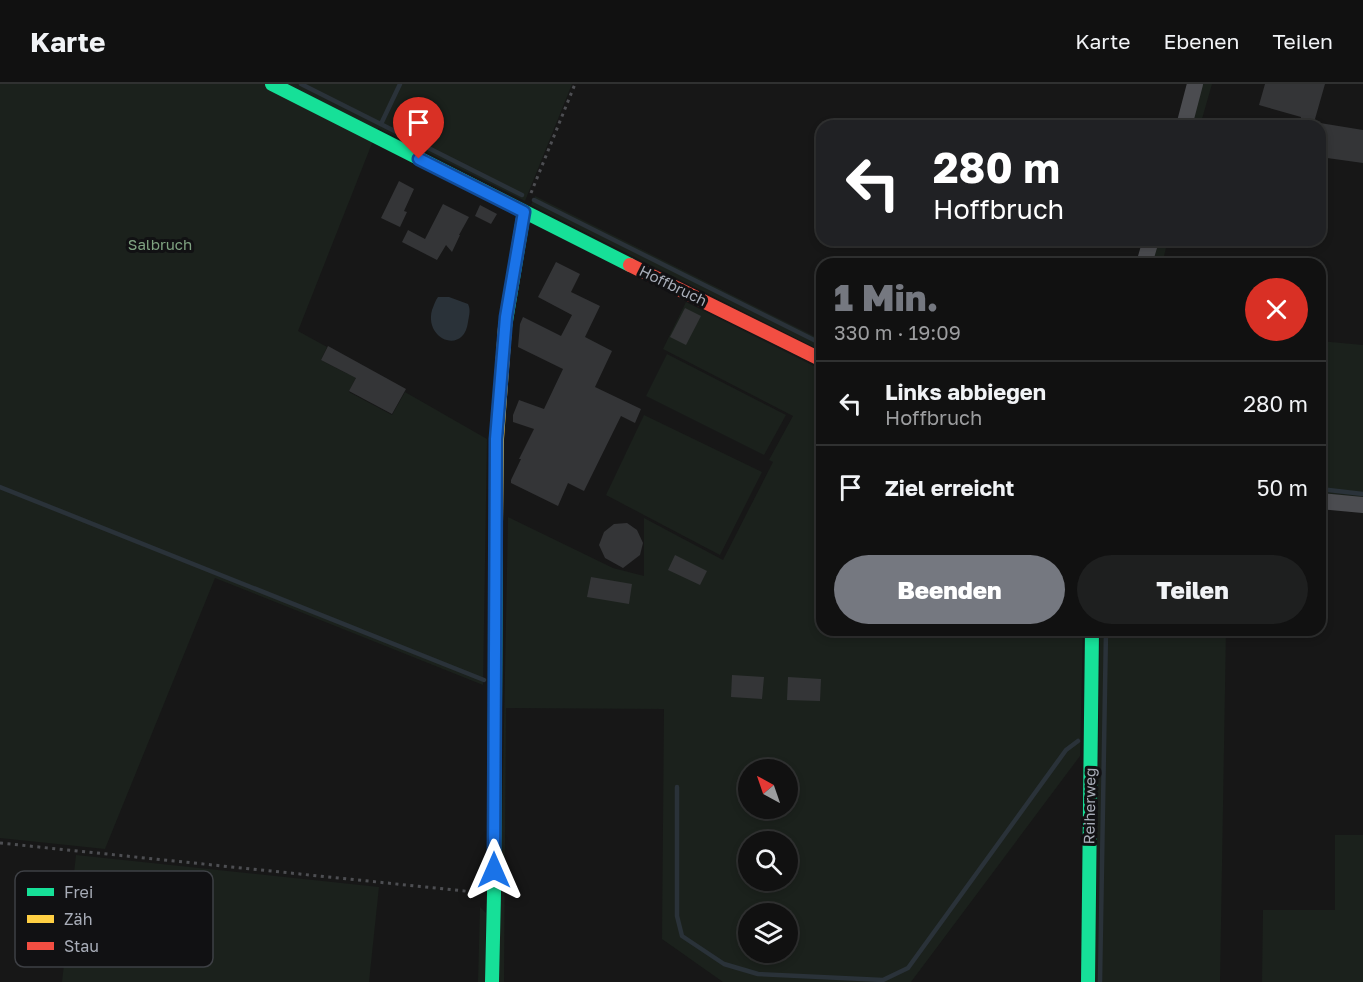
<!DOCTYPE html>
<html lang="de">
<meta charset="utf-8">
<style>
body{margin:0;font-family:"Golos Text",sans-serif;background:#1e1f1f;color:#f1f3f6;height:100vh;display:flex;flex-direction:column;font-size:22px;white-space:nowrap}
*{box-sizing:border-box;margin:0}
p{font-size:20px;color:#9c9d9f}
.icon{flex:none;width:33px;height:33px;fill:none;stroke:currentColor;stroke-width:2;stroke-linecap:round;stroke-linejoin:round}
.map{position:relative;flex:1;overflow:hidden}
.side{position:absolute;left:816px;top:174px;width:510px;height:378px;display:flex;flex-direction:column;background:#111;border-radius:18px;box-shadow:0 3px 9px #0003,0 0 0 2px #303131}
.side>*{flex:none}
.guide{position:absolute;left:816px;top:36px;width:510px;height:126px;border-radius:18px;box-shadow:0 3px 9px #0003,0 0 0 2px #303131;background:#202124;color:#fff;overflow:hidden}
.needle{width:39px;rotate:320deg}
.fabs{position:absolute;left:738px;top:675px;display:grid;gap:12px}
.fabs a{display:grid;place-items:center;width:60px;height:60px;border-radius:50%;background:#111;box-shadow:0 3px 9px #0003,0 0 0 2px #303131;font-size:30px}
.pin{position:absolute;display:grid;place-items:center;width:51px;height:51px;color:#fff;margin:-62px -26px;border-radius:50% 50% 50% 0;rotate:-45deg;box-shadow:0 0 6px #0007}
.pin .icon{rotate:45deg}
.me{position:absolute;width:66px;margin:-33px;rotate:0deg;stroke-linejoin:round;filter:drop-shadow(0 0 4px #0008)}
.turn{display:flex;align-items:center;gap:21px;height:126px;padding:0 18px;font-size:27px}
.turn .icon{width:78px;height:78px;stroke-width:2.5}
.turn b{display:block;font-size:42px;line-height:51px}
.round{display:grid;place-items:center;flex:none;width:63px;height:63px;border-radius:32px;background:#1e1f1f}
.headline{display:flex;align-items:center;justify-content:space-between;height:102px;padding:0 18px}
h1{font-size:36px;font-weight:800;line-height:45px;color:#757880}
.button{display:flex;gap:12px;margin-top:auto;padding:12px 18px}
.button a{flex:1;height:69px;border-radius:36px;background:#757880;color:#fff;font-size:24px;font-weight:800;line-height:69px;text-align:center}
.button a+a{background:#1e1f1f;color:#f1f3f6}
ul{padding:0;list-style:none}
li{display:flex;align-items:center;gap:18px;height:84px;padding:0 18px;border-top:2px solid #303131}
li div{flex:1}
li b{display:block;font-size:22px}
li em{font-style:normal}
header{display:flex;align-items:center;gap:36px;box-sizing:border-box;height:84px;padding:0 30px;background:#111;border-bottom:2px solid #303131}
header strong{font-size:28px}
nav{display:flex;gap:33px;margin-inline-start:auto;font-size:21px}
.map>svg:first-child{display:block}
.green{fill:#1b211c;fill-rule:evenodd}
.water{fill:#2a3239}
.lines{fill:none;stroke-linecap:round;stroke-linejoin:round}
.stream{stroke:#2a3239;stroke-width:4.5}
.building{fill:#343537}
.path{stroke:#4d4e52;stroke-width:3;stroke-dasharray:3 4.5;stroke-linecap:butt}
.street{stroke:#4b4c50;stroke-width:16}
.fast{stroke:#16e098;stroke-width:14}
.slow{stroke:#ffcf43;stroke-width:14}
.jam{stroke:#f24e42;stroke-width:14}
.route-casing{stroke:#114b97;stroke-width:15}
.route{stroke:#1a73e8;stroke-width:10}
.labels{text-anchor:middle;stroke-width:6;stroke-linejoin:round;paint-order:stroke}
.park-label{font-size:15px;fill:#7fa381;stroke:#111113}
.street-label{font-size:15px;fill:#a8adb8;stroke:#111113}
.key{fill:#111113;stroke:#3e4045;stroke-width:1.5}
.key-label{font-size:16px;fill:#a8adb8}
</style>
<header>
<strong>Karte</strong>
<nav><a>Karte</a><a>Ebenen</a><a>Teilen</a></nav>
</header>
<div class="map">
<svg width="1363" height="898" viewBox="0 0 1363 898">
<rect width="100%" height="100%" fill="#171717"/>
<g class="green">
<path d="M0,0H572L525,117L378,44L298,247L327,263L321,276L348,290L361,283L349,308L392,331L405,308L487,355L483,601L215,494L105,765L0,754Z"/>
<path d="M1202,0H1212L1200,42H1190Z"/>
<path d="M535,112L822,256V267L531,121Z"/>
<path d="M1159,156H1168L1162,180H1152Z"/>
<path d="M686,218L822,286V546H1083L1080,672L911,898H723L662,855L664,625L506,624L504,898H499L508,433L613,484L644,492V434L723,476L773,378L769,376L793,332L663,265ZM748,686H788V724H748ZM748,758H788V796H748ZM748,830H788V868H748Z"/>
<path d="M1320,257L1363,261V414L1320,410Z"/>
<path d="M667,270L786,331L764,371L646,312Z"/>
<path d="M644,331L762,388L720,471L606,411Z"/>
<path d="M1100,546H1226L1220,898H1095Z"/>
<path d="M1335,751H1363V898H1262L1263,826H1335Z"/>
<path d="M76,771L379,803L369,898H62Z"/>
<path d="M480,823L486,829L485,898H478Z"/>
</g>
<path class="water" d="M438,213H449L468,220C471,226 469,232 468,238C464,271 424,256 432,226C434,221 435,217 438,213Z"/>
<g class="lines">
<g class="stream">
<path d="M301,0L522,111"/>
<path d="M381,40L400,0"/>
<path d="M534,116L822,260"/>
<path d="M0,403L484,596"/>
<path d="M1320,405L1363,410"/>
<path d="M677,703V832L682,852L724,880L758,890L883,896L908,884L1066,666L1078,657"/>
<path d="M1100,897L1106,546"/>
</g>
</g>
<g class="building">
<path d="M1265,0H1325L1313,42L1300,39L1301,33L1259,21Z"/>
<path d="M1320,39L1363,46V79L1320,73Z"/>
<path d="M399,97L414,105L404,127L407,128L400,143L381,134Z"/>
<path d="M443,120L469,133L459,151H460L452,168L446,161L437,176L402,158L408,146L425,155Z"/>
<path d="M480,121L497,130L491,140L475,132Z"/>
<path d="M556,178L580,190L571,208L600,222L585,253L612,267L595,303L641,325L635,339L621,332L584,407L568,399L558,422L511,399V396L521,375H519L534,345L513,338V331L519,316L544,325L563,285L518,263L520,240L523,233L561,252L572,231L538,213Z"/>
<path d="M685,224L701,232L686,261L670,253Z"/>
<path d="M328,262L406,305L392,330L349,307L356,294L321,276Z"/>
<path d="M627,439L637,446L643,459L640,471L623,484L605,474L599,461L604,448L614,440Z"/>
<path d="M675,471L707,487L700,501L668,486Z"/>
<path d="M591,493L632,500L629,520L587,513Z"/>
<path d="M732,591L764,593L762,615L731,613Z"/>
<path d="M788,593L821,595L820,617L787,616Z"/>
</g>
<g class="lines">
<g class="path">
<path d="M531,109L575,0"/>
<path d="M0,759L474,808"/>
</g>
<g class="street">
<path d="M1184,42L1195,0"/>
<path d="M1144,180L1151,156"/>
<path d="M1320,417L1363,421"/>
</g>
<g class="fast">
<path d="M272,0L630,181"/>
<path d="M505,243L524,128"/>
<path d="M492,898L494,810L496,439"/>
<path d="M1088,898L1092,546"/>
</g>
<path class="slow" d="M496,439L497,355L505,243"/>
<path class="jam" d="M630,181L822,276"/>
</g>
<g class="lines">
<defs>
<path id="route" d="M419,75L524,128L506,233L496,355L494,786"/>
</defs>
<use href="#route" class="route-casing"/>
<use href="#route" class="route"/>
</g>
<g class="labels">
<g class="park-label">
<text x="160" y="166">Salbruch</text>
</g>
<g class="street-label">
<text transform="translate(673 202) rotate(26)" y="5">Hoffbruch</text>
<text transform="translate(1090 722) rotate(-89)" y="5">Reiherweg</text>
</g>
</g>
<rect x="15" y="787" width="198" height="96" rx="9" class="key"/>
<rect x="27" y="804" width="27" height="8" fill="#16e098"/>
<rect x="27" y="831" width="27" height="8" fill="#ffcf43"/>
<rect x="27" y="858" width="27" height="8" fill="#f24e42"/>
<g class="key-label">
<text x="64" y="814">Frei</text>
<text x="64" y="841">Zäh</text>
<text x="64" y="868">Stau</text>
</g>
</svg>
<div class="fabs">
<a><svg class="needle" viewBox="-14 -14 28 28"><path d="M0-13l5 13h-10z" fill="#e53935"/><path d="M0 13l5-13h-10z" fill="#9c9d9f"/></svg></a>
<a><svg class="icon" aria-label="search" viewBox="0 0 24 24"><circle cx="10" cy="10" r="6"/><path d="M15 15l6 6"/></svg></a>
<a><svg class="icon" aria-label="layers" viewBox="0 0 24 24"><path d="M12 4l9 5-9 5-9-5zM3 14l9 5 9-5"/></svg></a>
</div>
<div class="pin" style="left:419px;top:75px;background:#d93025"><svg class="icon" aria-label="arrive" viewBox="0 0 24 24"><path d="M6 21V4h12l-3 4 3 4H6"/></svg></div>
<svg class="me" style="left:494px;top:786px" viewBox="-20 -20 40 40"><path d="M0-17L14 15 0 8-14 15z" fill="#1a73e8" stroke="#fff" stroke-width="4"/></svg>
<div class="guide">
<div class="turn"><svg class="icon" aria-label="left" viewBox="0 0 24 24"><path d="M17 20v-9H6M10 6l-5 5 5 5"/></svg><div><b>280 m</b>Hoffbruch</div></div>
</div>
<section class="side">
<div class="headline"><div><h1>1 Min.</h1><p>330 m · 19:09</p></div><a class="round" style="background:#d93025;color:#fff"><svg class="icon" aria-label="close" viewBox="0 0 24 24"><path d="M6 6l12 12M18 6L6 18"/></svg></a></div>
<ul>
<li><svg class="icon" aria-label="left" viewBox="0 0 24 24"><path d="M17 20v-9H6M10 6l-5 5 5 5"/></svg><div><b>Links abbiegen</b><p>Hoffbruch</p></div><em>280 m</em></li>
<li><svg class="icon" aria-label="arrive" viewBox="0 0 24 24"><path d="M6 21V4h12l-3 4 3 4H6"/></svg><div><b>Ziel erreicht</b></div><em>50 m</em></li>
</ul>
<div class="button"><a>Beenden</a><a>Teilen</a></div>
</section>
</div>
